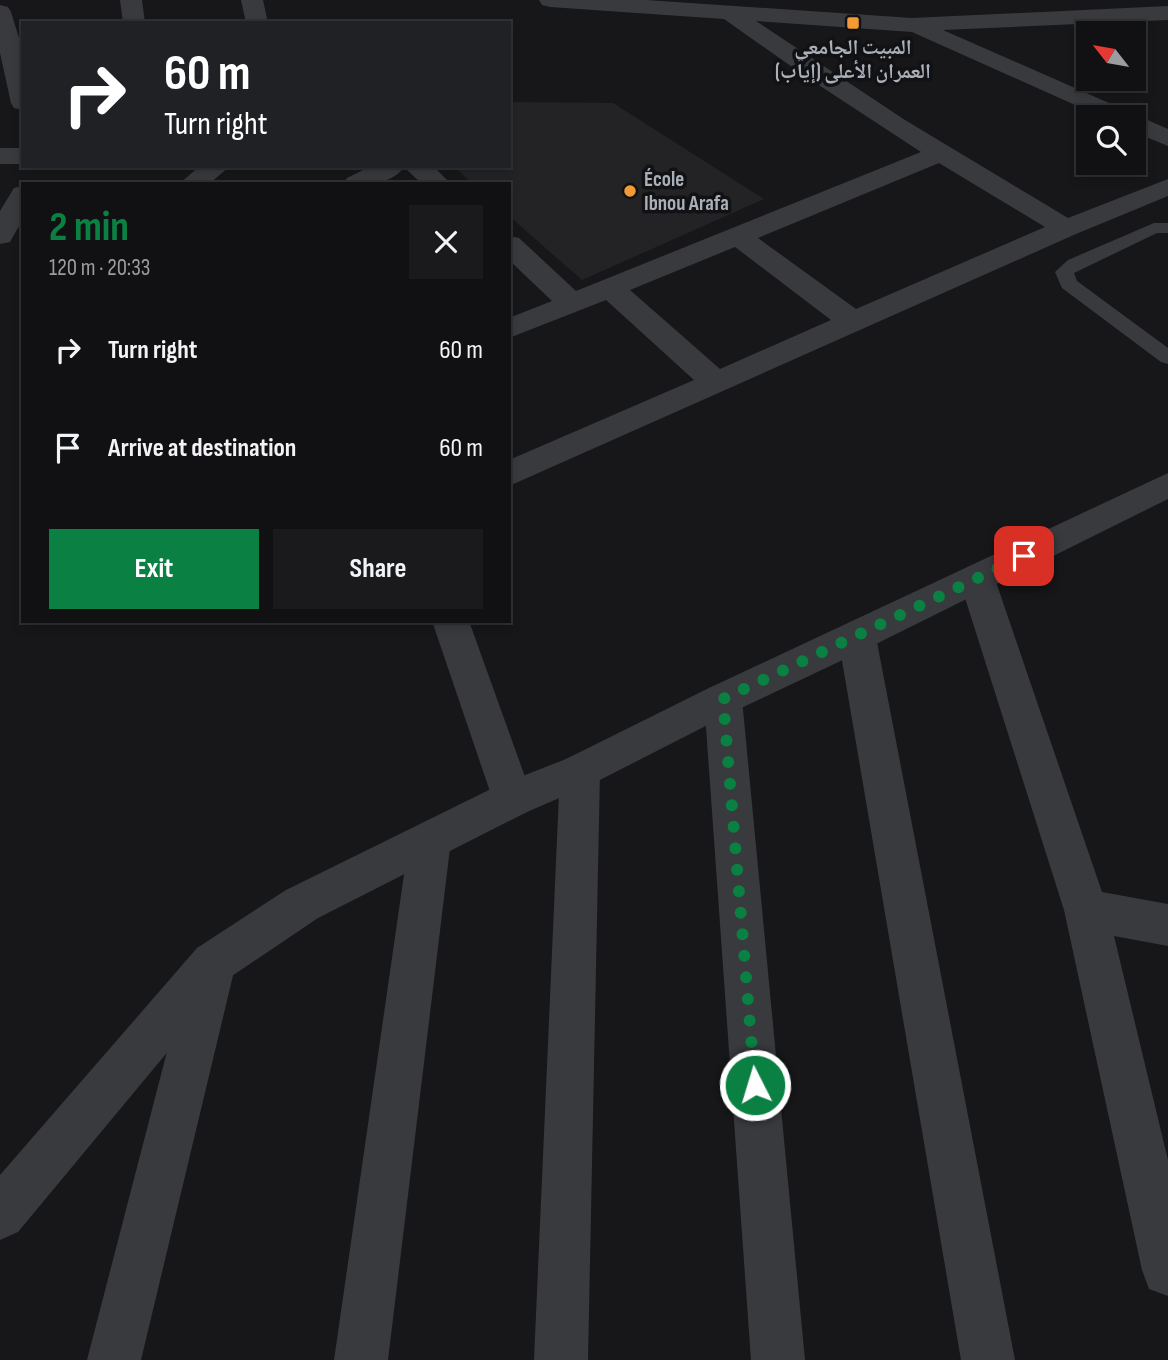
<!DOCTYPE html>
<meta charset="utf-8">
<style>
body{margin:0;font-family:"Sofia Sans Condensed","Noto Naskh Arabic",sans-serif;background:#1a1a1c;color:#f1f3f6;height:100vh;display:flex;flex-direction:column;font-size:26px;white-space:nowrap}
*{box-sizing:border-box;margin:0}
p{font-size:23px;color:#9c9da0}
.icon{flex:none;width:38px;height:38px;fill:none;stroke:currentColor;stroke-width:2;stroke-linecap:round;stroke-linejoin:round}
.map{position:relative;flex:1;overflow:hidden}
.sheet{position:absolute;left:21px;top:182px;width:490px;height:441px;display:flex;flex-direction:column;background:#111113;border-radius:0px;box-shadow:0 4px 10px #0003,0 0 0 2px #303133}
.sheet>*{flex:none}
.guide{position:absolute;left:21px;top:21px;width:490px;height:147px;border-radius:0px;box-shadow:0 4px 10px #0003,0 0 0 2px #303133;background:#202124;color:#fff;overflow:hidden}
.needle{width:46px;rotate:301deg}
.tools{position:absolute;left:1076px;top:21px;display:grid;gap:14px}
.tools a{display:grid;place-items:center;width:70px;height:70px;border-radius:0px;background:#111113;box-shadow:0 4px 10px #0003,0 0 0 2px #303133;font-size:35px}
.pin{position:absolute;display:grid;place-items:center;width:60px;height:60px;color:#fff;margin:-30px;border-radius:14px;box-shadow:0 4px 10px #0006}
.me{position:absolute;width:77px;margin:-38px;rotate:355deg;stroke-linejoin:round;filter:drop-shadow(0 0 5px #0008)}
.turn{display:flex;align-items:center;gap:24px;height:147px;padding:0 28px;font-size:32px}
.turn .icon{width:91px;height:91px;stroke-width:2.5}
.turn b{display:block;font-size:49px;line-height:60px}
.round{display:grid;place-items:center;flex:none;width:74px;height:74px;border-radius:0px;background:#1a1a1c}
.head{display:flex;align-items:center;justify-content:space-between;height:119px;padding:0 28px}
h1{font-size:42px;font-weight:700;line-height:52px;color:#0b8043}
.primary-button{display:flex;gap:14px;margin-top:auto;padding:14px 28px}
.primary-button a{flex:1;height:80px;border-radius:0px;background:#0b8043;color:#fff;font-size:28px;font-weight:700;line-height:80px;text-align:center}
.primary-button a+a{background:#1a1a1c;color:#f1f3f6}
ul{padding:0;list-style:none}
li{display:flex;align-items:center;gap:21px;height:98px;padding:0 28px}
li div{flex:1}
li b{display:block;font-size:26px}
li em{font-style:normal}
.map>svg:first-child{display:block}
.built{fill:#232326}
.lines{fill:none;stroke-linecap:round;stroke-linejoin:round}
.service{fill:#383a3e;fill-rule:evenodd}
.minor{fill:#383a3e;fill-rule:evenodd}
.tertiary{fill:#383a3e;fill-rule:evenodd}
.route{stroke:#0b8043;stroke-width:12;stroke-dasharray:0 21.6}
.poi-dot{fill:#f39a34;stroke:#121214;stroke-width:2.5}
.labels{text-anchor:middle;stroke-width:7;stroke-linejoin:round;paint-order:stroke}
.far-poi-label{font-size:21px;font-weight:bold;fill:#a9b0b9;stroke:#121214}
</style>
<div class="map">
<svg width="1168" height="1360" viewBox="0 0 1168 1360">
<rect width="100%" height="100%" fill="#171719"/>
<path class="built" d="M509,102L613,103L764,199L582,280L509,216V184H473L453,166H509Z"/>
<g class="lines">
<path class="service" d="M1154,223H1168V233H1157L1074,273L1077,281L1168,348V364L1161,362L1062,288L1055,272L1068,260Z"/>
<g class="minor">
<path d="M120,0H142L145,23H123Z"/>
<path d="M241,0H263L268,23H246Z"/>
<path d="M539,0H646L912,18L1168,6V20L943,30L1168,129V146L1134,132V117H1102L912,32L756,21L905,120L1068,218L1168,179V196L1076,234L509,486V460L694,380L606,300L509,338V318L552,301L509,260V236L519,238L576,291L921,152L805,76L724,19L550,7L542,5ZM939,163L1045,227L856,309L758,238ZM735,247L831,320L720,369L630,290Z"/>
<path d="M0,5L8,7L11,12L23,51V110L14,108L11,103L0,53Z"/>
<rect x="0" y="148" width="23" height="16"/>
<path d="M200,166H230L209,184H179Z"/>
<path d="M371,166H433L451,184H422L404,167C391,186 364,184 343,184L347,178Z"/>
<path d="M23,186V219L10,242L0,244V211L14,188Z"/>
<path d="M977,565L990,569L995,579L1102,892L1168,904V946L1114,936L1168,1160V1296L1149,1289L1142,1270L1064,910L959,579L964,569Z"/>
<path d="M432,621H469L533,799L527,812L512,817L497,812Z"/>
<path d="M857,622L870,627L876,637L1015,1360H961L838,637L844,627Z"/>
<path d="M723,683L737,688L742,699L805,1360H751L704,699L709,688Z"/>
<path d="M580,754L594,759L600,771L588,1360H534L560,771L566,759Z"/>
<path d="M430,821L445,827L451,840L388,1360H334L409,840L415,827Z"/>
<path d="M213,941L229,948L236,963L141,1360H87L190,963L197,948Z"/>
</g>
<path class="tertiary" d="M1168,473V499L870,647L737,710L594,783L527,812L318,918L229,978L18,1232L0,1240V1175L197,948L286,890L497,786L566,759L709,688Z"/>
</g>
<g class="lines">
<path class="route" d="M755,1085L723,699L1024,556"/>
</g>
<g class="poi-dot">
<rect x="846" y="16" width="14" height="14" rx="3.5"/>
<circle cx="630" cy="191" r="7"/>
</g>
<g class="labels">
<g class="far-poi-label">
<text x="853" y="54">المبيت الجامعي<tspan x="853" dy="24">العمران الأعلى (إياب)</tspan></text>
<text x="644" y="186" text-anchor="start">École<tspan x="644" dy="24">Ibnou Arafa</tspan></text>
</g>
</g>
</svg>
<div class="tools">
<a><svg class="needle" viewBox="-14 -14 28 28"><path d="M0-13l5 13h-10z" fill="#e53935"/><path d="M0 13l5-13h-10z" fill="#9c9da0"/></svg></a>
<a><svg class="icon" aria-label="search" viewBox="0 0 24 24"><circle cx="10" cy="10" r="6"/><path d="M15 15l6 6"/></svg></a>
</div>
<div class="pin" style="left:1024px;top:556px;background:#d93025"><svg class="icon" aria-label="arrive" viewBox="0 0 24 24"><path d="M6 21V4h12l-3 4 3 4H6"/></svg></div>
<svg class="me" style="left:755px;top:1085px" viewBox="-20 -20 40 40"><circle r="17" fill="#0b8043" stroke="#fff" stroke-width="3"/><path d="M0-11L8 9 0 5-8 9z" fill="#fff"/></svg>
<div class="guide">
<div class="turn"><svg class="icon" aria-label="right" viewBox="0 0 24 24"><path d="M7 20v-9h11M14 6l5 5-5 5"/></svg><div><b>60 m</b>Turn right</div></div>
</div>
<section class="sheet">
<div class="head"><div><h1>2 min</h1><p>120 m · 20:33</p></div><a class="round"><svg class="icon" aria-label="close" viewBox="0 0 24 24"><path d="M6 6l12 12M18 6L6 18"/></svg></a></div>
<ul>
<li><svg class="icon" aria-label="right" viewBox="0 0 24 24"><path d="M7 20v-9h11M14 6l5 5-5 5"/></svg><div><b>Turn right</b></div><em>60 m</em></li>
<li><svg class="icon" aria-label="arrive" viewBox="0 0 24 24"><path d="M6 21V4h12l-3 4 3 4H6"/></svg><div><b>Arrive at destination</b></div><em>60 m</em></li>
</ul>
<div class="primary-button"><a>Exit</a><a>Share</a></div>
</section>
</div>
